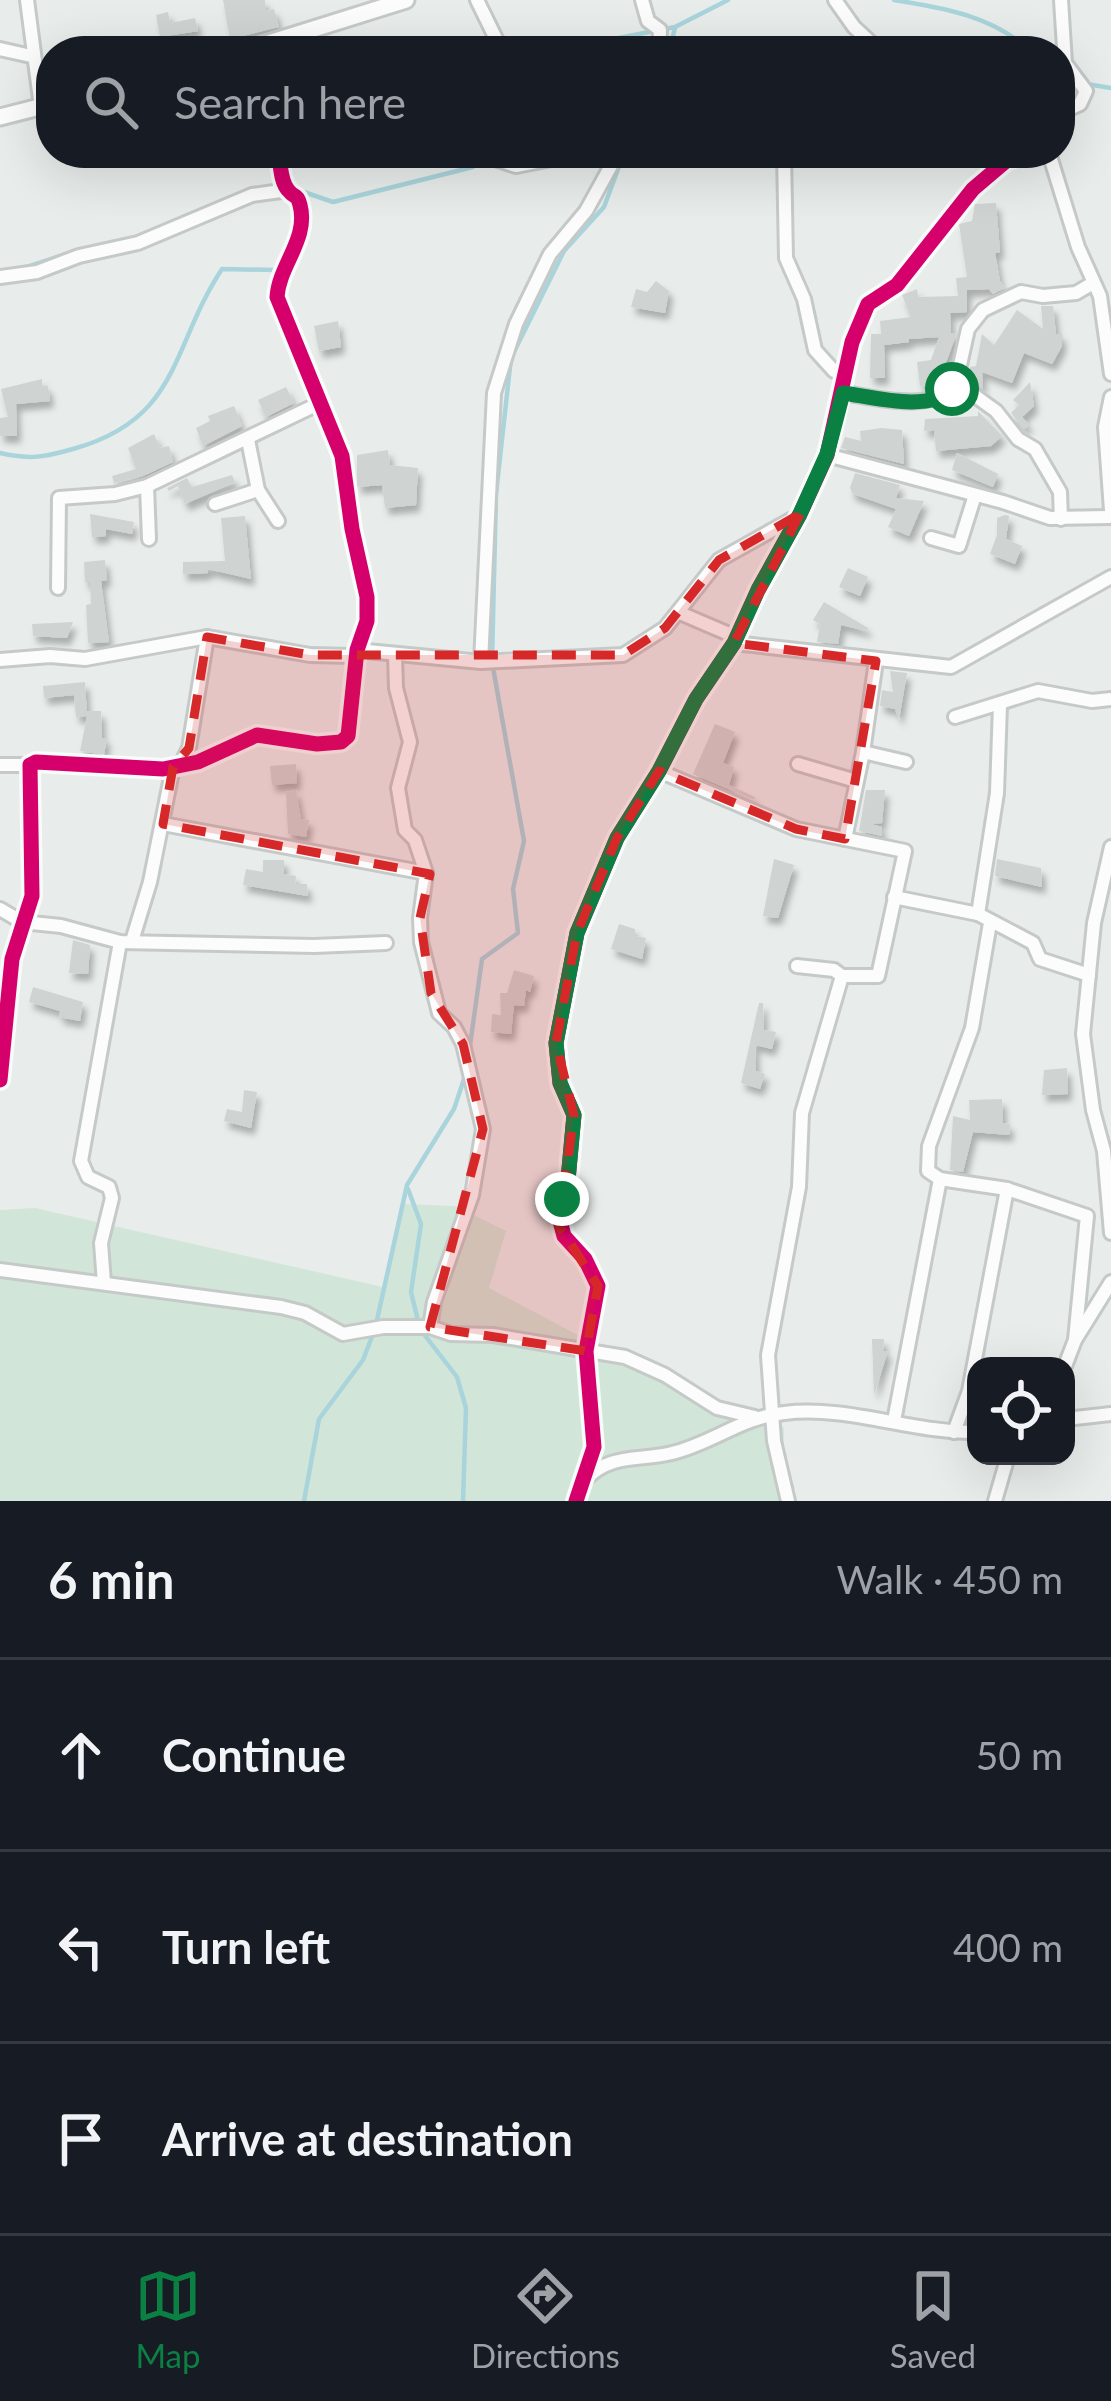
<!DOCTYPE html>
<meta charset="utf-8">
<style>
:root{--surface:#171b24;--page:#242831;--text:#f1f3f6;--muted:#9ea1a6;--line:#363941;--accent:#0b8043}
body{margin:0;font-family:Lato,sans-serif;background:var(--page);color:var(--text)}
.controls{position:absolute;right:36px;bottom:36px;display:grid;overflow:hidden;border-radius:24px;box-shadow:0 12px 48px #0002}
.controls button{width:108px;height:108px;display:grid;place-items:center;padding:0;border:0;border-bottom:3px solid var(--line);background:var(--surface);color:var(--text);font:60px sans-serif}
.stop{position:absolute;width:36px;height:36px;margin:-27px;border:9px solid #0b8043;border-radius:50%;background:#fff}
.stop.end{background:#0b8043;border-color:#fff;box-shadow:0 3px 12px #0008}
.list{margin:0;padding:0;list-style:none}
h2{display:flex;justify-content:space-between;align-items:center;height:156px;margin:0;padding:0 48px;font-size:51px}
h2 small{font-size:39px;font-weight:400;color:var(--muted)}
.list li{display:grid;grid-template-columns:78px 1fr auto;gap:36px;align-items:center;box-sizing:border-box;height:192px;padding:0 48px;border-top:3px solid var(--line)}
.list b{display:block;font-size:45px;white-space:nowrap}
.list em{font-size:39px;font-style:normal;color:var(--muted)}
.icon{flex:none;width:66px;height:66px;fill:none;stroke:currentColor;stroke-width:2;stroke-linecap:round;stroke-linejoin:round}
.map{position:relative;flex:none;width:1111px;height:1501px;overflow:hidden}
.search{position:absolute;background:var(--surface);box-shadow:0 12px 48px #0002;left:36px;right:36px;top:36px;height:132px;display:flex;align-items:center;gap:30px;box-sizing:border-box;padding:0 42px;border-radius:48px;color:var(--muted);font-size:45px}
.sheet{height:732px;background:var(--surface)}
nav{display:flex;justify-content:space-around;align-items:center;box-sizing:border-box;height:168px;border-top:3px solid var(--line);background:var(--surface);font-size:33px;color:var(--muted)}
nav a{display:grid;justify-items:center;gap:6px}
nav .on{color:var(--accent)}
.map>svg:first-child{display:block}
</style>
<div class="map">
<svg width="1111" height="1501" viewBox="0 0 1111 1501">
<defs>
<filter id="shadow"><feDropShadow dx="4" dy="7" stdDeviation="3" flood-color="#0004"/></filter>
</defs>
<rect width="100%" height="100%" fill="#e8edeb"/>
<!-- green -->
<polygon fill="#d1e6d8" points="403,1204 455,1206 506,1231 489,1288 702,1401 784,1427 783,1501 0,1501 0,1210 35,1208 383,1287"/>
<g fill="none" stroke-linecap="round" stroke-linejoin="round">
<!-- stream -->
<g stroke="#a9d4db" stroke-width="4.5">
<path d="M894,0C945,8 992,16 1031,51"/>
<polyline points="533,51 546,51"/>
<polyline points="587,51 598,42 675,27 728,0"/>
<polyline points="669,51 675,28"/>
<polyline points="1060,76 1067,82 1076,83"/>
<polyline points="1087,84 1111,88"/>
<polyline points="297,196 301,191 333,202 473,167 481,153"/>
<polyline points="177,220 205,208"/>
<polyline points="289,249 295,206"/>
<polyline points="24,268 75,251"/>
<path d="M0,453C29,460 45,457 73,449C181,419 170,348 222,269L275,270L282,263"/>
<polyline points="469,1053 482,959 518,933 513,889 524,841 492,662 496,494 511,358 564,251 604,207 624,153"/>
<polyline points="408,1189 421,1224 411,1292 420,1329 457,1377 466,1408 463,1501"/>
<polyline points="304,1501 319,1419 363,1360 375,1329 407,1185 454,1109 465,1076"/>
</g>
</g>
<!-- building -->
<g fill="#cfd4d2" filter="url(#shadow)">
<polygon points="223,0 265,0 266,11 274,9 279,27 230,39"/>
<polygon points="168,12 170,23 195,18 198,31 160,37 156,15"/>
<polygon points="996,203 1000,252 995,253 1000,281 1005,288 993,294 989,289 967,290 967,312 950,313 951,333 956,335 943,371 948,370 946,378 940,383 920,386 917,362 931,360 939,337 909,339 909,342 884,345 885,378 870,378 871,334 881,334 880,321 911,317 902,295 917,289 918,297 958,296 956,278 967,277 959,224 972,221 975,204"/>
<polygon points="656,281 669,291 665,313 631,307 636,289 647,292"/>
<polygon points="1041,306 1053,306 1056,334 1062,334 1062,346 1052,364 1024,353 1012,383 982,372 983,389 968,378 970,367 976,366 982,334 994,345 1017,310 1043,329"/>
<polygon points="338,321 341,347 319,351 314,326"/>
<polygon points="42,379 42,386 48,386 50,401 16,404 17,436 0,436 0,418 8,417 1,389"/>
<polygon points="1030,382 1034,406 1022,417 1029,425 1024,429 1011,413 1019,405 1013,400"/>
<polygon points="286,387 294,403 266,417 258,400"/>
<polygon points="234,406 242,426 203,446 196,428 210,421 208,416"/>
<polygon points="978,411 1002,436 991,446 936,451 934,430 924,431 925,419 978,416"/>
<polygon points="882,428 902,430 904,464 841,448 845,437 861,441 860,431"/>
<polygon points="154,434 160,448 169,446 173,462 143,476 114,483 112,476 136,469 128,448"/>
<polygon points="388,450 390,465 418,468 416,505 385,508 382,485 357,487 357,455"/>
<polygon points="957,453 998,474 993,487 952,470"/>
<polygon points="855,473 900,485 896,498 924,501 909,536 888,527 896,509 853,494 850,488"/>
<polygon points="232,475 235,482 185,504 178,486 169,491 167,488 187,478 192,487"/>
<polygon points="90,514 134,522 132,534 106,529 106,536 92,537"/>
<polygon points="1005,515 1009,516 1006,539 1022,546 1015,564 990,554 997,535 997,518"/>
<polygon points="245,516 251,579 208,569 208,573 183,574 183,562 225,561 221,518"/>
<polygon points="105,560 107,580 101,581 109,642 88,643 86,605 91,604 90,582 85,582 84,562"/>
<polygon points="848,568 868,577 860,596 839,587"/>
<polygon points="824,602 868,628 867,631 841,625 838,644 817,642 820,624 813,620"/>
<polygon points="73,622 67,638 33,636 32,624"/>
<polygon points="890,671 907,673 899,720 895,709 880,706 882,690 893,692"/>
<polygon points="85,682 87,716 87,711 101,711 102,738 107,738 104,755 80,751 87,716 76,717 74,695 44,698 43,686"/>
<polygon points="715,724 735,732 723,763 734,767 729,785 755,797 754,800 693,774"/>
<polygon points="296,764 297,783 272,785 270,766"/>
<polygon points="296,790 301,819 309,820 306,837 288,834 286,792"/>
<polygon points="866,790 885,790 882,823 871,824 882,827 882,836 859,831"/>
<polygon points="774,859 794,865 778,918 763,916"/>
<polygon points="997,859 1041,868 1042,887 995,876"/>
<polygon points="263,860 284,860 284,874 296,876 295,884 307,884 308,896 243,885 246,869 263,872"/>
<polygon points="619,924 635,929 635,936 646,938 642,959 611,949"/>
<polygon points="73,940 90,945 88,974 69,973"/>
<polygon points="514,970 534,976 530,992 526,990 524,1006 514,1005 511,1034 491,1032 492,1014 501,1015 500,993 507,993"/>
<polygon points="33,987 83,1002 80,1021 59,1017 60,1011 29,1002"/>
<polygon points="759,1003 763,1003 764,1030 776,1032 772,1049 755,1045 756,1071 765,1074 760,1089 741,1083"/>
<polygon points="1067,1068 1068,1094 1042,1095 1044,1070"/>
<polygon points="244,1090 257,1092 251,1128 224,1121 227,1109 242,1112"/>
<polygon points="1002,1099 1003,1123 1010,1124 1009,1135 973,1132 963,1172 950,1170 953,1116 970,1120 969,1100"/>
<polygon points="872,1339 884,1339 883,1351 888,1351 874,1395"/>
</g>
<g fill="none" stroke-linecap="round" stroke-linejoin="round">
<defs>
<g id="minor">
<polyline points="27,0 41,107"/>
<polyline points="477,0 502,51"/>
<polyline points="642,0 648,21 660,30 659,51"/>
<polyline points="835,0 854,27 880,51"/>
<polyline points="0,49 31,56"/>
<polyline points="1060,113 1080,104 1086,91 1065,63 1061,0"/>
<polyline points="784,153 786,258 804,299 815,350 834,371 843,372"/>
<polyline points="1049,153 1078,247 1100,296 1111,374"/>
<polyline points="498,160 516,166 582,153"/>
<polyline points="0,277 37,272 79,256 138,243 252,195 288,190"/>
<polyline points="956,383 968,329 983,310 1021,292 1043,296 1076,293 1093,283"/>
<path d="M843,393C877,398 933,414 956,383L960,385L996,411L1018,439L1035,449L1060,492L1061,519"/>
<polyline points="1111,397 1105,427 1111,510"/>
<polyline points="248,440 258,490 278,521"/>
<polyline points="827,455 1003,502 1050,518 1111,517"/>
<polyline points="147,486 149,539"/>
<polyline points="215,504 258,490"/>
<polyline points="931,538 959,546 975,495"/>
<polyline points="58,588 59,498 115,494 147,486 320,403"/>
<polyline points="680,613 736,637"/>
<polyline points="734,643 951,667 1111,577"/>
<polyline points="357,650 481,662 623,655 665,628 719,560 794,518"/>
<polyline points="395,655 396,688 410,742 398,788 405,830 415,840 426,873 420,918 421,942 439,1013 454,1027 463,1044 483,1129 472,1195 434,1302 430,1327"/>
<polyline points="0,660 50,656 85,659 207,637 310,655 352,656 355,661"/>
<polyline points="481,662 494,393 516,324 550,254 586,211 618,153"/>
<polyline points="1000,705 997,793 978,914 1033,943 1040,959 1089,975"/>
<polyline points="955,717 1038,691 1092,701 1111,699"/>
<polyline points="863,752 906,762"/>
<polyline points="181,764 189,748 207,637"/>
<polyline points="798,764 856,781"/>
<polyline points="0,765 30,765"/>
<polyline points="659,771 796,829 905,851 878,976 842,976 802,1113 799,1187 768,1355 774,1441 788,1501"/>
<polyline points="163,824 426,873"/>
<polyline points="845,839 863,752 876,661"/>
<polyline points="1111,847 1094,923 1083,1034 1093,1110 1104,1151 1111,1233"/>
<polyline points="894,897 978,914"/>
<polyline points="0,909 22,922 61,926 120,942 314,946 386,943"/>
<polyline points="990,923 972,1028 929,1146 928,1171 940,1179 1007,1189 1087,1216 1075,1340"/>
<polyline points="132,941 150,882 173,767"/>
<polyline points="797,966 834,970 842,976"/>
<path d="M0,1080L12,959L32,896L30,765L36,762L163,769L198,762L257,735L317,744L341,742L348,736L357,650L367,621V597L352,529L342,456L277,297C279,265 309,239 300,205C297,193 295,199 288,190C280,181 281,164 278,153"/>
<polyline points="0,1270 281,1307 305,1313 343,1334 383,1327 430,1327 451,1334 493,1335 625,1357 665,1375 717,1408 755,1417"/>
<polyline points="104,1283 101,1243 112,1198 109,1187 88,1177 81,1161 120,942"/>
<polyline points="1065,1366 1075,1340 1111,1282"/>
<polyline points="1066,1419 1111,1414"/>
<polyline points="894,1421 940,1179"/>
<polyline points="954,1432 969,1391 1007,1189"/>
<path d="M586,1479C611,1453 640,1461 672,1453C711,1444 742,1417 784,1413C848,1405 912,1433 976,1432"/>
<polyline points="576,1501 594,1447 586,1351 598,1286 585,1259 564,1236 558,1213 568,1180 574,1115 560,1083 556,1043 577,933 617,838 659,771 696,699 734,643 758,590 800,514 827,455 852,342 868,304 897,285 973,189 1006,161 1028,153"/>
<polyline points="995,1501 1008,1456"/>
</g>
<g id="tertiary">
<polyline points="243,51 406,0"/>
<polyline points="0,117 51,104"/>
</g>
</defs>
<!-- minor casing -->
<use href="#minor" stroke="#c5cac8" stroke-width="18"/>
<!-- tertiary casing -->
<use href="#tertiary" stroke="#c5cac8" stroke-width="21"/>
<!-- minor -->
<use href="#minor" stroke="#fcfcfc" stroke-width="12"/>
<!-- tertiary -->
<use href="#tertiary" stroke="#fcfcfc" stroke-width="15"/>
<defs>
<g id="cycleway">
<path d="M0,1080L12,959L32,896L30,765L36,762L163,769L198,762L257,735L317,744L341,742L348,736L357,650L367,621V597L352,529L342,456L277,297C279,265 309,239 300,205C297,193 295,199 288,190C280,181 281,164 278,153"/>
<polyline points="576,1501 594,1447 586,1351 598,1286 585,1259 564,1236 558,1213 568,1180 574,1115 560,1083 556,1043 577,933 617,838 659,771 696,699 734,643 758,590 800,514 827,455 852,342 868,304 897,285 973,189 1006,161 1028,153"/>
</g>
</defs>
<!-- cycleway casing -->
<use href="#cycleway" stroke="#f7fbf9" stroke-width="22"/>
<!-- cycleway -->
<use href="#cycleway" stroke="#d6006c" stroke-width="15"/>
</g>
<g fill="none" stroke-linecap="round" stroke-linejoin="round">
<!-- route -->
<path stroke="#0b8043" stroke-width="15" d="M562,1199L568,1180L574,1115L560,1083L556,1043L577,933L617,838L659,771L696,699L734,643L758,590L800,514L827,454L843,393C873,397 930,413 952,389"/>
</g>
<!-- marked area -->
<path fill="#d62828" fill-opacity="0.2" stroke="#d62828" stroke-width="9" stroke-dasharray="24 15" stroke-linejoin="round" d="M800,514L734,643L876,661L845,839L796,829L659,771L617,838L577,933L556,1043L574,1115L559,1226L598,1286L586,1351L430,1327L483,1129L463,1044L431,993L420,918L430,874L163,824L173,767L189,748L207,637L310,655H623L665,628L719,560Z"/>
</svg>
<div class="controls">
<button><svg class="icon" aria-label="locate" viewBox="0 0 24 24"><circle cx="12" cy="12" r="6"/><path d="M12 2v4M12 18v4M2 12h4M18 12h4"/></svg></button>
</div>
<div class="stop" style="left:952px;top:389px"></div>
<div class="stop end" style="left:562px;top:1199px"></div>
<div class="search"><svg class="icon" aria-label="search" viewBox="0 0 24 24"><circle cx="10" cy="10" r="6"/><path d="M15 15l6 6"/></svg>Search here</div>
</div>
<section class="sheet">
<h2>6 min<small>Walk · 450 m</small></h2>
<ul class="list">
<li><svg class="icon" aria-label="ahead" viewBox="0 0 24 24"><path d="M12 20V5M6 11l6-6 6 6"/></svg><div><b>Continue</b></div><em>50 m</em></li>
<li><svg class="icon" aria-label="left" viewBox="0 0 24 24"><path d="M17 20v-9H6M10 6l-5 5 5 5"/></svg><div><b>Turn left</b></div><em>400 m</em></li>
<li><svg class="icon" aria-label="arrive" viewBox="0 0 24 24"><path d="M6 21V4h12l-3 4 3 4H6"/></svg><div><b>Arrive at destination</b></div></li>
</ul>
</section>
<nav>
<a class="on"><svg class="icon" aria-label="map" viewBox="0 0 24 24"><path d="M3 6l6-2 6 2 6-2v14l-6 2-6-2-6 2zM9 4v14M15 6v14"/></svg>Map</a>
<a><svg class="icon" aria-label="directions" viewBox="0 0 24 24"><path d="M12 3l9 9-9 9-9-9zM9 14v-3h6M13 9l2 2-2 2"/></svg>Directions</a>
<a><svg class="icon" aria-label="saved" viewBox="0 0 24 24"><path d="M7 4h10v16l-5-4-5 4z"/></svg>Saved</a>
</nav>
